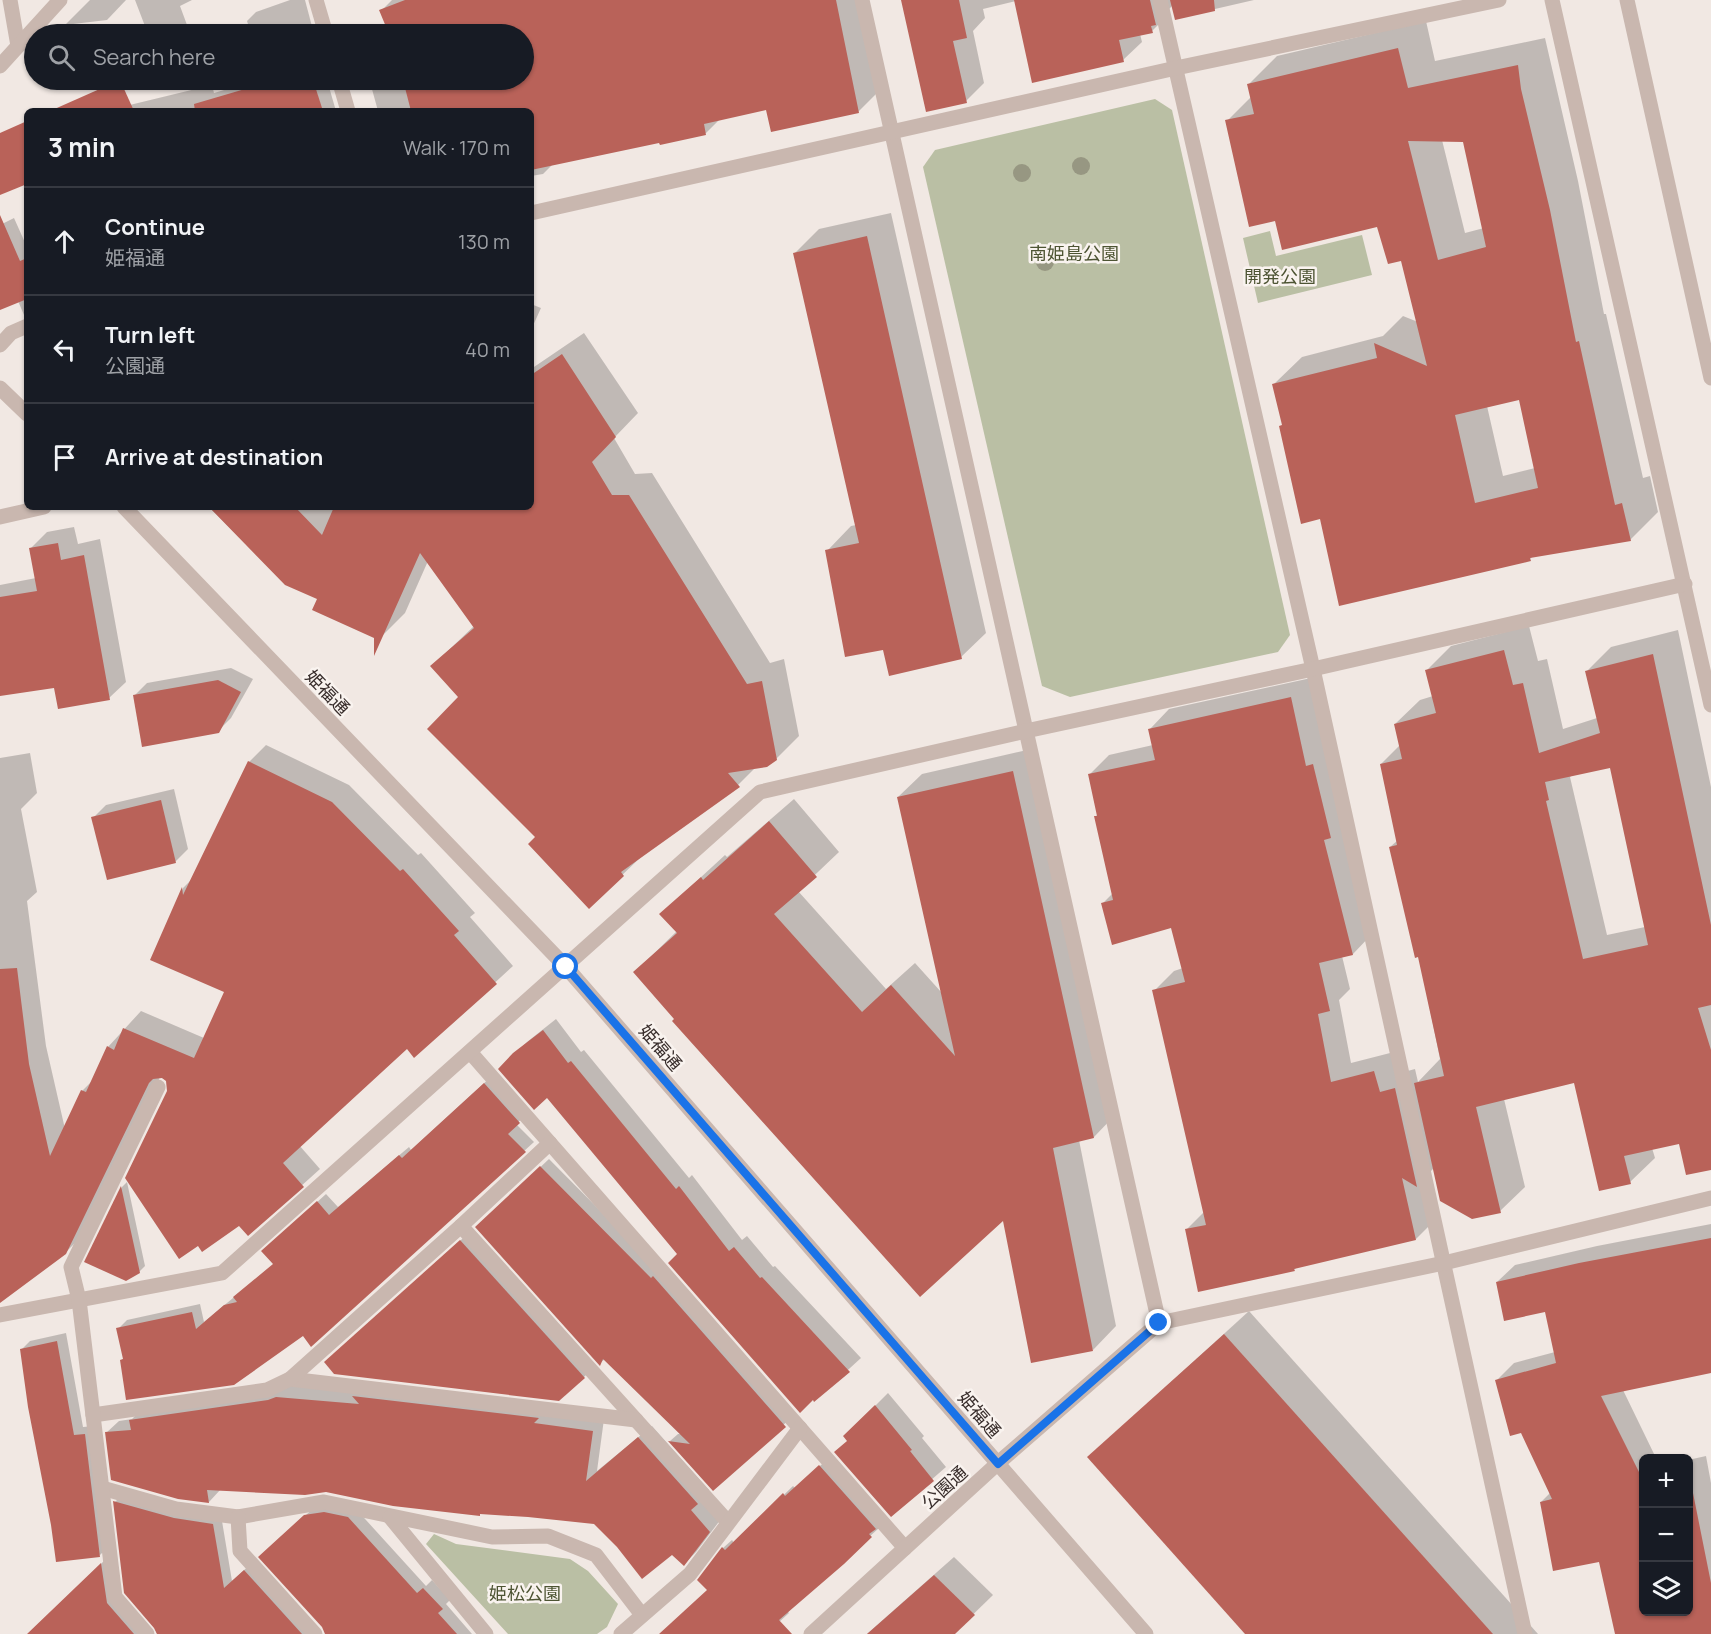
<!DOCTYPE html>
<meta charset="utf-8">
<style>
:root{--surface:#171b24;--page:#242831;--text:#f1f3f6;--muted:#9ea1a6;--line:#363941}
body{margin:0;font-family:Manrope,"Noto Sans JP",sans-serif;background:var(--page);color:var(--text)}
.controls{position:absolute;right:18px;bottom:18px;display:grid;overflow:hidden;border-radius:9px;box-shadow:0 2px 4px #0004}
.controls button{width:54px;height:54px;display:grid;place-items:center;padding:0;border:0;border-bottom:2px solid var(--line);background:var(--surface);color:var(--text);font:30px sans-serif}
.stop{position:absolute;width:18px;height:18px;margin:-14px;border:4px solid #1a73e8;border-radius:50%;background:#fff}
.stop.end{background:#1a73e8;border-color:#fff;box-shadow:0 2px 6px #0008}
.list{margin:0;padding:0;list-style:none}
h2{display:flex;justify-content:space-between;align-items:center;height:78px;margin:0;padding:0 24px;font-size:26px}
h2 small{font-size:20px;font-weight:400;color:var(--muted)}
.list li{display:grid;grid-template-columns:39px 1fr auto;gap:18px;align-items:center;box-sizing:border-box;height:108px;padding:0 24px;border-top:2px solid var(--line)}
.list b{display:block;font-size:22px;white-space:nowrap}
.list p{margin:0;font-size:20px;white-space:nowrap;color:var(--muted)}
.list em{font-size:20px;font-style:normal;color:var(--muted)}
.icon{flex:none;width:33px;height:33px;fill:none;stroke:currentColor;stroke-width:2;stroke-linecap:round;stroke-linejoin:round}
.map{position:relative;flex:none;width:1711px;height:1634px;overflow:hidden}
.search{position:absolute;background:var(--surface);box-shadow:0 2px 4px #0004;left:24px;top:24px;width:510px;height:66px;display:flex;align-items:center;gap:15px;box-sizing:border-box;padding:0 21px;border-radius:33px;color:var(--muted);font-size:22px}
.panel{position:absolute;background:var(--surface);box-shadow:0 2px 4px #0004;left:24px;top:108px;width:510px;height:402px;border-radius:9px}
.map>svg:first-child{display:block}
</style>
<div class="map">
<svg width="1711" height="1634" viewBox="0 0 1711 1634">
<rect width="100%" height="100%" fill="#f1e8e3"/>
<!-- green -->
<g fill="#babfa4">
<polygon points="1155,99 1172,110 1290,635 1278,652 1070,697 1042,686 923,167 935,150"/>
<polygon points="1270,231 1276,256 1362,235 1372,275 1258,303 1243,238"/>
<polygon points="434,1534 456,1544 570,1559 588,1571 618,1604 607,1627 597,1634 508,1634 426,1544"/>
</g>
<!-- shadow -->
<g fill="#0003" fill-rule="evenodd">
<polygon points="90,0 126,0 107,20 65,25"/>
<polygon points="135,0 192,0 180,6 190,33 188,34 148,34"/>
<polygon points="290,0 305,0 314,34 251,34 247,21 256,12"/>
<polygon points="392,0 858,0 877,93 858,112 767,108 721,118 706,133 660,141 553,164 543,174 531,176 531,111 378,111 370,82 373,80 524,80 524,34 391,34 381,11"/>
<polygon points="903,0 1254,0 1176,18 1172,6 1169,9 1170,13 1152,31 1140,34 1142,42 1123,60 1016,1 983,9 985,18 973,31 984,83 966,101"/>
<path d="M1426,21L1435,61L1545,38L1578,181L1604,314H1606L1643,478L1650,476L1658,512L1630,540L1533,556L1530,559L1321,518L1274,384L1302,357L1383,336L1403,316L1418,322L1402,259L1378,225L1276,219L1227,121L1252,96L1249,84L1277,56ZM1442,140H1464L1484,228L1465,233ZM1520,399L1535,468L1503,476L1487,406Z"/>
<polygon points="258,80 327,80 336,111 105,111 212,85 214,93"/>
<polygon points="891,213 986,633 961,657 827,551 851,526 856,525 795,253 819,229"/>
<polygon points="14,218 27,247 27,315 24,315 18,301 0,308 0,225"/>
<polygon points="531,304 541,308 531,330"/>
<polygon points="584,333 638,413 614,438 635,474 652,473 770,663 784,659 799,736 776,759 755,768 733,790 644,854 589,907 537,837 460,697 432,666 474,626 428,561 405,613 382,636 319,598 286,584 209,507 531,507 531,369"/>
<polygon points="74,527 78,544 100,539 126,682 109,698 55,686 0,695 0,585 36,578 31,548 47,532"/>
<path d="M1529,626L1538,661L1547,659L1563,729L1597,718L1586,672L1611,647L1678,630L1711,787V1169L1680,1142L1652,1148L1655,1158L1630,1182L1575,1081L1504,1099L1525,1187L1500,1211L1434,1168L1426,1176L1436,1219L1416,1239L1297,1267L1294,1270L1186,1230L1205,1211L1154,991L1174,971L1183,968L1172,927L1102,904L1113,893L1095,817L1098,814L1089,775L1109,755L1153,745L1150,729L1169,709L1311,678L1372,934L1353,954L1342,956L1350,989L1339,1000L1351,1063L1394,1052L1400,1073L1415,1069L1418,1082L1440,1059L1419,955L1390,847L1398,840L1381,764L1400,745L1395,724L1420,700L1433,696L1426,671L1451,646ZM1611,766L1645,927L1607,935L1570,777L1573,774Z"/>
<polygon points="231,668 253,679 231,718 218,731 135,695 147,683"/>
<polygon points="266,745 349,785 418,855 421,853 475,913 470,917 513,966 415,1056 407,1047 299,1145 320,1169 248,1234 239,1224 168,1092 168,1081 160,1077 83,1235 65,1253 0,1286 0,758 30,753 37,793 21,809 37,892 27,901 46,1046 65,1129 82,1091 93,1080 108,1047 141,1011 204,1038 226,991 152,959 183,888 194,877 249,762"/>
<polygon points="1036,748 1117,1113 1094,1137 1079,1140 1116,1326 1093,1350 1004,1218 676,1019 635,972 677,931 661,914 725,855 727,857 794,799 839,852 798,891 886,989 915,963 942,993 898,797 922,774"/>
<polygon points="174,789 188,849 175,862 93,818 106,805"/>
<polygon points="556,1019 581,1052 584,1050 689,1178 692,1175 742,1240 747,1236 773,1267 775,1266 861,1358 815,1400 679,1254 548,1096 500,1069 527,1042"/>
<polygon points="493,1075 527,1114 516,1124 534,1142 312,1345 303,1334 122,1360 124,1358 118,1329 127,1320 200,1304 204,1322 274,1264 272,1243 326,1194 338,1207 409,1147 411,1150"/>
<polygon points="549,1159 660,1271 792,1417 713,1489 670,1441 678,1434 682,1434 605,1359 600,1363 485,1219"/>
<polygon points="127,1182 145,1266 139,1272 86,1261 122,1187"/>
<polygon points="1711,1224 1711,1371 1623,1390 1656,1458 1644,1458 1644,1612 1688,1612 1688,1460 1706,1456 1711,1483 1711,1634 1617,1634 1601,1560 1541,1502 1550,1493 1497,1380 1514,1363 1555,1352 1546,1310 1497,1282 1515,1265 1597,1246"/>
<polygon points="471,1231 594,1367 584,1377 336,1352"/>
<polygon points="1249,1311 1538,1634 1247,1634 1089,1457"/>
<polygon points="66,1333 83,1427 94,1426 108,1547 100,1555 53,1525 21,1350 30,1341"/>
<polygon points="290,1385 604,1419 597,1471 652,1426 709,1490 703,1497 721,1519 696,1552 684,1564 672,1553 618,1546 595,1522 326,1491 221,1489 209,1502 106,1433 119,1421 132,1419 143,1408"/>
<polygon points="888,1393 924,1436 922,1438 946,1467 891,1515 845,1436"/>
<polygon points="829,1458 879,1528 787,1611 789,1613 766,1634 661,1634 709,1590 699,1580 723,1548 732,1540 734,1543 793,1486 795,1488"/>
<polygon points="123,1494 221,1515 232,1581 253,1562 322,1634 157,1634 115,1502"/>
<polygon points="315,1507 356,1509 426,1586 432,1580 450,1600 446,1604 472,1634 325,1634 324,1627 269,1548"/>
<polygon points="109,1556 116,1595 153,1634 38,1634 38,1626"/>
<polygon points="954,1557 993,1595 953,1634 867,1634"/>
</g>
<!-- building -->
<g fill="#b96259" fill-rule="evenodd">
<polygon points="405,0 836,0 859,113 771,132 766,110 704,124 706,135 660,145 659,143 531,170 531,111 411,111 403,80 524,80 524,34 389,34 379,10"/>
<polygon points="901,0 959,0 967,38 953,41 967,103 926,112"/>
<polygon points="1014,0 1150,0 1156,25 1151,26 1153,33 1119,40 1124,62 1032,83"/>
<polygon points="1170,0 1214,0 1215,11 1175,20"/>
<path d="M1398,48L1408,88L1518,65L1521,89L1550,210L1576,342L1579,341L1615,505L1622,503L1631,541L1530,558L1531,561L1339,606L1320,519L1301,524L1279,426L1282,425L1272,384L1377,358L1374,343L1427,366L1401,261L1388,264L1377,227L1282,250L1275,221L1249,227L1225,120L1254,114L1247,84ZM1408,141L1463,142L1486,247L1438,260ZM1519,400L1538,488L1475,503L1455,415Z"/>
<polygon points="120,80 134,111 50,111"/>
<polygon points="276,80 313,80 323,111 195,111 194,104"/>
<polygon points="27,121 27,184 0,195 0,133"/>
<polygon points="0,215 20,261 27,258 27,299 0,310"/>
<polygon points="867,236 962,659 889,676 883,650 845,657 825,550 859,543 793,253"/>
<polygon points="562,354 616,437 592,462 612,495 629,495 747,684 762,681 777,760 767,767 728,773 740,787 621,872 624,876 589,909 528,844 535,837 427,729 458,697 430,666 474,628 420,553 374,656 374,638 312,610 317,599 285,585 209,507 295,507 322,535 334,507 531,507 531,375"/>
<polygon points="58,543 61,560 84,555 110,700 58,709 54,688 0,696 0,597 37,591 29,548"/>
<path d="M1504,650L1513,685L1523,683L1539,753L1600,733L1585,671L1653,654L1711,925V1005L1698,1008L1711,1050V1170L1686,1175L1679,1144L1624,1156L1631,1184L1599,1191L1574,1083L1476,1107L1501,1213L1472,1219L1440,1201L1414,1083L1444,1076L1418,957L1415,958L1389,847L1397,845L1380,764L1402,759L1394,724L1436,713L1425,670ZM1610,768L1648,945L1583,959L1546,801L1549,800L1545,782Z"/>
<polygon points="218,680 241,692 219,733 142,747 133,695"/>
<polygon points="1291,697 1306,766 1313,764 1331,838 1324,840 1353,955 1319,963 1330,1011 1318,1014 1331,1082 1374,1071 1380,1092 1395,1088 1417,1187 1402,1178 1416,1240 1294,1269 1295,1271 1198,1292 1185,1229 1206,1225 1152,990 1185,982 1171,928 1112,945 1101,903 1113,900 1094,816 1097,816 1088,774 1155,760 1148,729"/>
<polygon points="248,761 332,802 400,871 403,869 459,931 454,935 497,984 414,1058 407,1049 283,1163 304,1187 248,1236 239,1226 202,1252 198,1246 179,1259 125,1178 167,1091 166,1081 162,1078 153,1079 149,1083 66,1254 0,1303 0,969 17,968 29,1064 50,1156 81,1090 86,1092 107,1046 114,1050 123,1028 194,1058 224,992 150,960 182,887 183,895"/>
<polygon points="1013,771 1094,1138 1053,1148 1093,1351 1031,1363 1003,1221 920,1297 672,1021 674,1019 633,972 677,933 659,914 701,877 703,880 769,821 817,877 774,914 862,1012 891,985 955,1056 897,797"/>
<polygon points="161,800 176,863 107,880 91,817"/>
<polygon points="543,1030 568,1063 571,1061 676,1189 679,1186 729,1251 734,1247 760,1278 762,1277 850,1372 814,1402 813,1400 800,1413 668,1263 677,1254 547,1098 534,1110 498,1069 513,1053"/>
<polygon points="484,1083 520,1123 508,1134 526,1152 311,1347 303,1336 234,1385 126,1400 120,1360 123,1359 116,1328 192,1312 196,1329 224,1305 237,1302 233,1297 273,1264 261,1251 317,1201 329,1215 399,1155 402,1158"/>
<polygon points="540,1166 651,1278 653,1276 786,1427 713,1491 668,1441 690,1444 603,1359 600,1366 475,1227"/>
<polygon points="121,1186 140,1273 126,1281 84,1262"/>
<polygon points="1711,1238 1711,1373 1601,1396 1644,1482 1644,1611 1689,1611 1689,1473 1711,1583 1711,1634 1615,1634 1599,1562 1553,1571 1540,1502 1552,1499 1521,1433 1510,1436 1495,1380 1556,1363 1545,1312 1504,1321 1496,1282 1579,1263"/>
<polygon points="460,1240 585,1378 559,1401 334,1374 324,1362"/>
<polygon points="1224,1334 1493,1634 1245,1634 1087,1457"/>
<polygon points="57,1341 74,1435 85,1434 100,1557 56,1562 51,1525 28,1407 20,1349"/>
<polygon points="352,1396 539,1418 534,1423 593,1431 586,1481 638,1437 698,1504 691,1510 710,1532 684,1566 672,1555 642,1579 617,1547 594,1524 528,1517 480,1514 480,1516 393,1506 326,1492 305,1495 207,1490 209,1503 178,1499 111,1480 105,1432 131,1430 129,1420 268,1400 276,1397 359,1404"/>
<polygon points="875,1405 912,1450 910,1451 934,1481 891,1517 834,1452 847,1441 843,1436"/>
<polygon points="819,1465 876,1529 869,1534 872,1537 844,1564 779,1620 792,1634 659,1634 707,1590 697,1580 722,1547 725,1550 783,1493 785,1496"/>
<polygon points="113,1501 174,1518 213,1524 224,1588 244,1570 302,1634 157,1634 154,1628 124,1593"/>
<polygon points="324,1512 348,1517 417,1593 423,1588 443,1609 438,1613 457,1634 325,1634 322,1627 258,1557 304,1515"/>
<polygon points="101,1563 107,1603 134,1634 27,1634"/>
<polygon points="934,1575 975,1615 955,1634 867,1634"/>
</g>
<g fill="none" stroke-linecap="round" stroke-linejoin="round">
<!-- minor -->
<g stroke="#c9b7af" stroke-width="15">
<polyline points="10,0 18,46"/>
<polyline points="316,0 326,34"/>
<polyline points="862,0 1159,1323"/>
<polyline points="1160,0 1313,669 1525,1634"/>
<polyline points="1552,0 1711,705"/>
<polyline points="1627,0 1711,378"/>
<polyline points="0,66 60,0"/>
<polyline points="339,80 348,111"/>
<polyline points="531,213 1176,68 1499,0"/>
<polyline points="0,345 11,333 27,326"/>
<polyline points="0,388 27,414"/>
<polyline points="124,507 566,967 1146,1634"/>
<polyline points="0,517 44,507"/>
<polyline points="470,1052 905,1548"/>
<polyline points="461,1226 728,1522"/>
<polyline points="0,1315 222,1273 760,792 1026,731 1313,669 1685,584"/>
<polyline points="290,1379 636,1420"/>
<polyline points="93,1415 267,1390 290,1379 461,1226 550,1143"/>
<polyline points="102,1488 176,1509 238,1517 324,1502 492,1537 548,1536 596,1555 642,1615"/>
<polyline points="238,1517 240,1551 315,1634"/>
<polyline points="390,1517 486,1634"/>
<polyline points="147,1634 115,1597 79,1300 71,1267 158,1087"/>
<polyline points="621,1634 690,1574 800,1428"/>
<polyline points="811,1634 997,1464 1159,1323 1444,1263 1711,1198"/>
</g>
</g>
<!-- trees -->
<g fill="#979782">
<circle cx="1081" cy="166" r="9"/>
<circle cx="1022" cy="173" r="9"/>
<circle cx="1045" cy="262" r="9"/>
</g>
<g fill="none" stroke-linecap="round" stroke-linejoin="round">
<!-- route -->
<polyline stroke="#1a73e8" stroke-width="8" points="566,967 998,1464 1159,1323"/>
</g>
<g text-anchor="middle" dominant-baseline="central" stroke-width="5" stroke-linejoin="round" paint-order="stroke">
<!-- park labels -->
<g font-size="18" fill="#4d5433" stroke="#f9f3ef">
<text x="1074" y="253">南姫島公園</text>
<text x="1280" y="276">開発公園</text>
<text x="525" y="1593">姫松公園</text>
</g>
<!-- street labels -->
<g font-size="18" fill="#392e2c" stroke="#f9f3ef">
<text transform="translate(328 692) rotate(46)">姫福通</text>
<text transform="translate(661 1047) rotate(49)">姫福通</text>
<text transform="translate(980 1414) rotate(49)">姫福通</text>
<text transform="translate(944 1487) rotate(-42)">公園通</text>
</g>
</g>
</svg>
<div class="controls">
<button>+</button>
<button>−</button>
<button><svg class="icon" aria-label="layers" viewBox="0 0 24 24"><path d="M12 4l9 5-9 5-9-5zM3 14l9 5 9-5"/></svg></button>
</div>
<div class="stop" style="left:566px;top:967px"></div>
<div class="stop end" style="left:1159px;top:1323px"></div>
<div class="search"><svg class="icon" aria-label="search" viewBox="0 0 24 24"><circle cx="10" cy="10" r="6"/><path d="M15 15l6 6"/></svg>Search here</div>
<section class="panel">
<h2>3 min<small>Walk · 170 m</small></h2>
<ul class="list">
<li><svg class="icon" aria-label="ahead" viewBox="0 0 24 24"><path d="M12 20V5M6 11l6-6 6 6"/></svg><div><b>Continue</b><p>姫福通</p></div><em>130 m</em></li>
<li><svg class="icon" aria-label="left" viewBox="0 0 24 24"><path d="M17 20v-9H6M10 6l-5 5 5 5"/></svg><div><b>Turn left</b><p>公園通</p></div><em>40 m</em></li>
<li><svg class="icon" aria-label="arrive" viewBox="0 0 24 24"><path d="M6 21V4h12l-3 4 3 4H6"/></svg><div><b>Arrive at destination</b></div></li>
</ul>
</section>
</div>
